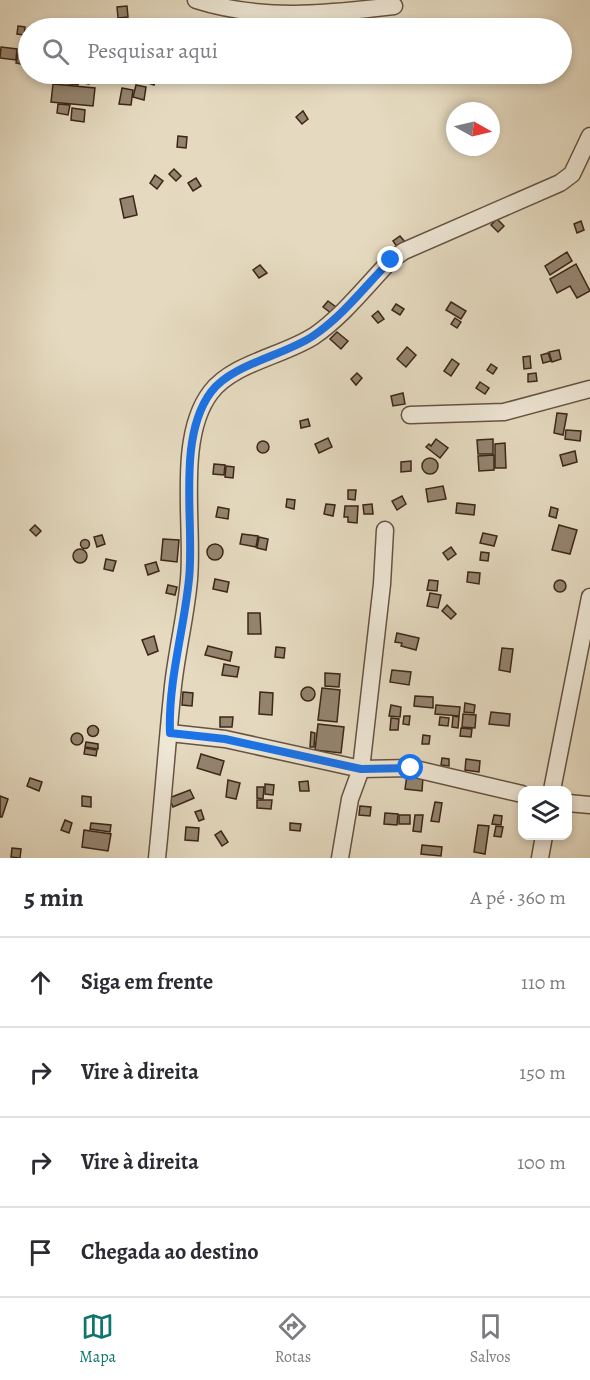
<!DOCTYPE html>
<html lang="pt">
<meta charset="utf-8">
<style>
:root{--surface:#fff;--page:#f2f2f3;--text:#2b2b33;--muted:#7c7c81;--line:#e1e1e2;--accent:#0f766e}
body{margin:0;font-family:Alegreya,serif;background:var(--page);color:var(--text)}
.controls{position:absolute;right:18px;bottom:18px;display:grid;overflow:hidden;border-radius:12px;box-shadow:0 3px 9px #0003}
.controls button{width:54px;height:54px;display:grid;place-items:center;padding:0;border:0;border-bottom:2px solid var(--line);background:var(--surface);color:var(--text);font:30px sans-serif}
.compass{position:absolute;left:446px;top:102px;width:54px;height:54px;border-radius:50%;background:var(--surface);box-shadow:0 3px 9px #0003;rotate:98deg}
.stop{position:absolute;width:18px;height:18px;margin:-14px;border:4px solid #1a73e8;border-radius:50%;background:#fff}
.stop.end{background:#1a73e8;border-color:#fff;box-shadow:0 2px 6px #0008}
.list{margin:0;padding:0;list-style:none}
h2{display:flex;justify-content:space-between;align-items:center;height:78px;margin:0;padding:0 24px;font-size:26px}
h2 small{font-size:20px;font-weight:400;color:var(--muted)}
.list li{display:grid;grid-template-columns:39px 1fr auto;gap:18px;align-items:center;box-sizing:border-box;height:90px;padding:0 24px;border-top:2px solid var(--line)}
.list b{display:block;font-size:22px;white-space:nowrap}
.list em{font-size:20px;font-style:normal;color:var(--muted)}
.icon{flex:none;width:33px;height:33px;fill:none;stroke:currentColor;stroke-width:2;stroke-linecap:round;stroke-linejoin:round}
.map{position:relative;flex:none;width:590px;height:858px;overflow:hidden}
.search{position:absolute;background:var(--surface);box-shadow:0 3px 9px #0003;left:18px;right:18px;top:18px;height:66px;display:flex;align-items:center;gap:15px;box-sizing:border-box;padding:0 21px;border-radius:33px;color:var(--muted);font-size:22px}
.sheet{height:438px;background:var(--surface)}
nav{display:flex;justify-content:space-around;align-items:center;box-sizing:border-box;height:84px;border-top:2px solid var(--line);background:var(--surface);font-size:16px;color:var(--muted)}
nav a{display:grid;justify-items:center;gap:3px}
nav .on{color:var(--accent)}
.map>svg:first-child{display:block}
</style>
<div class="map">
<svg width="590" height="858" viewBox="0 0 590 858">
<rect width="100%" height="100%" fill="#e5dac0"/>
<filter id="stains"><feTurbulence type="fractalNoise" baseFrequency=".00333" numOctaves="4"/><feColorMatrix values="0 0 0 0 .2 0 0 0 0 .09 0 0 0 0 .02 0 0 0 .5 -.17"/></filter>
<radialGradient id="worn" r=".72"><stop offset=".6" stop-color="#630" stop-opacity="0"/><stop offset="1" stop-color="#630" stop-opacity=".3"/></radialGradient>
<!-- building -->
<g fill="#94846f" stroke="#3c2618" stroke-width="1.5">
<polygon points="127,6 128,17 118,18 117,7"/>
<polygon points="18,26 25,27 24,35 17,34"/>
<polygon points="1,47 17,49 16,60 0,58"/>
<polygon points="19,50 28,52 26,65 16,63"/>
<polygon points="54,74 79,74 78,85 53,82"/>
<polygon points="80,74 90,74 89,84 79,82"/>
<polygon points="139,74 158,74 154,85 137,79"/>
<polygon points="53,84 95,88 93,106 51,102"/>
<polygon points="136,85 146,87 144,100 133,97"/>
<polygon points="122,88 133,90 131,105 119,104"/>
<polygon points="58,104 70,105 68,115 57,113"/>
<polygon points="72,108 85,110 84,122 71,120"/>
<polygon points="303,111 308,119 302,124 296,117"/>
<polygon points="178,136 187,137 186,148 177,147"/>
<polygon points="174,169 181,176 176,181 169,174"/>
<polygon points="155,175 163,181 157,189 150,183"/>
<polygon points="196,178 201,186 193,191 188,183"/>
<polygon points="133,196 137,215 124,218 120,199"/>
<polygon points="497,219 504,226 498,232 491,225"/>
<polygon points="581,221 584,230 577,233 574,224"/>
<polygon points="400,236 406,243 398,248 393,241"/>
<polygon points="567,252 572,261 550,275 545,266"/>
<polygon points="576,264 590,291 577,298 570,286 557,293 550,279"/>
<polygon points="260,265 267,273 259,278 253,270"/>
<polygon points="328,301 336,307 332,314 323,307"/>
<polygon points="451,302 466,311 461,319 446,310"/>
<polygon points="396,304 404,309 400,315 392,310"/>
<polygon points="378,311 384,319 378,323 372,316"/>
<polygon points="455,318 461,322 457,328 451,324"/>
<polygon points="337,332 348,341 341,349 330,339"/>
<polygon points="407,347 416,355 406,367 397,359"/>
<polygon points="559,350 561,359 552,362 549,352"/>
<polygon points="548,353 551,361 543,363 541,355"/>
<polygon points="530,356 531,368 524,369 523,357"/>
<polygon points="452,359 459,364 451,376 444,371"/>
<polygon points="491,364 497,368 493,374 487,370"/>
<polygon points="357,373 362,378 356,385 351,379"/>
<polygon points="536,373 537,381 528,382 528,374"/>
<polygon points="480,382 489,388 485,394 476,388"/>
<polygon points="403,393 405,404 393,406 391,396"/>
<polygon points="557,413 567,414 563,435 554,433"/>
<polygon points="308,419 310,426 301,428 300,421"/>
<polygon points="566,430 581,431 580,441 565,439"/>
<polygon points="328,438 332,447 319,453 315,444"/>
<polygon points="436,439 448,448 440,458 426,447 429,444 431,446"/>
<polygon points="493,439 493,454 478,454 477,440"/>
<circle cx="263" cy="447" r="6"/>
<polygon points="505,443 506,468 495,468 495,444"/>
<polygon points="575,451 577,462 563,466 560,455"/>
<polygon points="494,455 494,470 479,471 478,456"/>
<circle cx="430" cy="466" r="8"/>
<polygon points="411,461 411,471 401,472 401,462"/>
<polygon points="214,464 225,465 224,475 213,474"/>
<polygon points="226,466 234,467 233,478 225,477"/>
<polygon points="443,486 446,499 428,502 426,489"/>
<polygon points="348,490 356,490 355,500 348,499"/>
<polygon points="402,496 406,504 397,510 392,501"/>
<polygon points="287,499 295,500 294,509 286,507"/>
<polygon points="457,503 475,505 474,515 456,513"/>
<polygon points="326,504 335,505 333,516 324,514"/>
<polygon points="372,504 373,514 364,514 363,505"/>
<polygon points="345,506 358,506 357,523 348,522 348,517 344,517"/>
<polygon points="218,507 229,509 228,519 216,517"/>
<polygon points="551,507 558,509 556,518 549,516"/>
<polygon points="35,525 41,531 36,536 30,530"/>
<polygon points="559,525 577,530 570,554 552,550"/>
<polygon points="483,533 497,536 494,546 480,543"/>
<polygon points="242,534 258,536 256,547 240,544"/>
<polygon points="102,535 105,544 97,547 94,537"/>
<polygon points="259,537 268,539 266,550 257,548"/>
<polygon points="163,539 179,540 177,562 161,560"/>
<circle cx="85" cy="544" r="4.5"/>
<circle cx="215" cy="552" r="8"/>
<polygon points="451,547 456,554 448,560 443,553"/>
<circle cx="80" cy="556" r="7"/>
<polygon points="481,552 489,553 488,561 480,560"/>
<polygon points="106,559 116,561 113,571 104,569"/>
<polygon points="156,562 159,571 148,575 145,565"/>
<polygon points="468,572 480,573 479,584 467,582"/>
<polygon points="215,579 229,582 227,592 213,589"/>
<polygon points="429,580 438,581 437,591 427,590"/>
<circle cx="560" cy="586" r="6"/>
<polygon points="168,585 177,587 175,595 166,593"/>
<polygon points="430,593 441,595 438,608 427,606"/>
<polygon points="447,605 456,614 451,619 442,611"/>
<polygon points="248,613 260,613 261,634 248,634"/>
<polygon points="397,633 419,638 416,650 401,646 402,643 395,642"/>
<polygon points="154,636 158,651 148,655 142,640"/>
<polygon points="208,646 232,652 230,661 205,655"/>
<polygon points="276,647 285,648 284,658 275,657"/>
<polygon points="502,648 513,649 510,672 499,670"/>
<polygon points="224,664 239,667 237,677 222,675"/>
<polygon points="392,670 411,672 409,685 390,682"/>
<polygon points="325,673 340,674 339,687 325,686"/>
<circle cx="308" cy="694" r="7"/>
<polygon points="322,688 340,690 337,722 318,720"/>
<polygon points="183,692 193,693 192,706 182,705"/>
<polygon points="260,692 273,693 272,715 259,714"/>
<polygon points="415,696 433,697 433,708 414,706"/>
<polygon points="465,703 475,705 474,713 464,712"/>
<polygon points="391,705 401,707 400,717 389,716"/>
<polygon points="436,705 460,707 459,716 435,714"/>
<polygon points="491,712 510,714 509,726 489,724"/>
<polygon points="463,714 476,715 475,728 462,727"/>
<polygon points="404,716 410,716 409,725 403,724"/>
<polygon points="453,716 459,717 458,728 452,727"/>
<polygon points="220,717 233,717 232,727 220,727"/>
<polygon points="440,717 449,718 448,726 439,725"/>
<polygon points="391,718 399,719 398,730 390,730"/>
<polygon points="318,724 344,727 341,753 315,750"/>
<circle cx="93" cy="731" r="5.5"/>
<polygon points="461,728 472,729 471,737 460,736"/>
<polygon points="311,732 315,733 314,747 310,747"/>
<circle cx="77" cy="739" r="6"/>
<polygon points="423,735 430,736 429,744 422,744"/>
<polygon points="86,742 98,744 98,749 85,747"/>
<polygon points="85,748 97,750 96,756 84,754"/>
<polygon points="201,754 224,761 220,775 197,768"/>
<polygon points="442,758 449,759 449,766 441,765"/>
<polygon points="466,759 480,761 479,772 465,770"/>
<polygon points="407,775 423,777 422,791 405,789"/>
<polygon points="30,778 42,782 39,791 27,786"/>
<polygon points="228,780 240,783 236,799 226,797"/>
<polygon points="308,781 309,791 300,791 299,782"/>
<polygon points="265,784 274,785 273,795 265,794"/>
<polygon points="257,787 264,787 263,799 257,798"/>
<polygon points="190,790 194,798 173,807 169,798"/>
<polygon points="0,796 8,799 2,817 0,817"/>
<polygon points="82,796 91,797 91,807 82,806"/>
<polygon points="257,800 272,800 271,809 257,808"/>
<polygon points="435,802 442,803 439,822 431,821"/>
<polygon points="360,806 371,807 370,816 359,815"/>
<polygon points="201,810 204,819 199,821 195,812"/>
<polygon points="385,813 398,814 397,825 384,824"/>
<rect x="399" y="815" width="11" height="9"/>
<polygon points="415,815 423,815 421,832 413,831"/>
<polygon points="494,815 502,816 501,825 492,824"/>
<polygon points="65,820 72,823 69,833 61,830"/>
<polygon points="91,823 111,825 110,832 90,829"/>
<polygon points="290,823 301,824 300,831 290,830"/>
<polygon points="478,825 489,826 485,854 474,852"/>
<polygon points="496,826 503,827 501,837 494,836"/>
<polygon points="186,827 199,828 198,841 185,840"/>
<polygon points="84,830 111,834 108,851 82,847"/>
<polygon points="221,831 228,842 222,846 215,835"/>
<polygon points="422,845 442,847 441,856 421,854"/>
<polygon points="12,848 21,849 20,858 11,857"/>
</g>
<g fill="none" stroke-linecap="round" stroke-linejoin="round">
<defs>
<g id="minor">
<path d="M196,0C261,21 327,14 394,6"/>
<polyline points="410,415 504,412 590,389"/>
<polyline points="385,530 382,584 361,769 411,768 522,794"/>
<polyline points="170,733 225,739 361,769 350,799 340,858"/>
<polyline points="552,790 590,597"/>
<polyline points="568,803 590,805"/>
<path d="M157,858C163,801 167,743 173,686C177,650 186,615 189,579C194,524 176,437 211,392C233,363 283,356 314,336C343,316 367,285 391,260L404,251L560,183L572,174L590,136"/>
<polyline points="540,858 544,836"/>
</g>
</defs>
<!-- minor casing -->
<use href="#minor" stroke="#665342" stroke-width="19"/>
<!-- minor -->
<use href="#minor" stroke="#eee7d6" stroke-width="16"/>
</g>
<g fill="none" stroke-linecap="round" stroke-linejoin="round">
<!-- route -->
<path stroke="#1a73e8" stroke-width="8" d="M391,260C366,285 343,316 313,336C283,356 232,364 211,392C176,439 195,524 189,579C184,630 168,681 170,733L225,739L361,769L411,768"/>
</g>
<rect width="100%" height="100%" filter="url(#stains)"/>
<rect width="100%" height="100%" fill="url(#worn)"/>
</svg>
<div class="controls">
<button><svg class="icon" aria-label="layers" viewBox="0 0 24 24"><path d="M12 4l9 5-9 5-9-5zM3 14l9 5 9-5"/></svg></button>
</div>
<svg class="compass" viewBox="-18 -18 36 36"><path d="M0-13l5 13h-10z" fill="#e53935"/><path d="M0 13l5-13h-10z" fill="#7c7c81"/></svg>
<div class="stop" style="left:411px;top:768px"></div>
<div class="stop end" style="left:391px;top:260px"></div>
<div class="search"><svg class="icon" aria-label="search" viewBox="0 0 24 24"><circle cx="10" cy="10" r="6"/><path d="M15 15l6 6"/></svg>Pesquisar aqui</div>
</div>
<section class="sheet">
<h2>5 min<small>A pé · 360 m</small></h2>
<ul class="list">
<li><svg class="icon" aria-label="ahead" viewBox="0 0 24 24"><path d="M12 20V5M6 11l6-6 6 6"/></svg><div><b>Siga em frente</b></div><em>110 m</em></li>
<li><svg class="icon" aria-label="right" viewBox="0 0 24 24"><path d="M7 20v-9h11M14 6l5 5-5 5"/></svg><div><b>Vire à direita</b></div><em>150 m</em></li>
<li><svg class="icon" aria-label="right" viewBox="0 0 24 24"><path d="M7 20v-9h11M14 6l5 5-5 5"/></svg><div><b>Vire à direita</b></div><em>100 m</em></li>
<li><svg class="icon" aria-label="arrive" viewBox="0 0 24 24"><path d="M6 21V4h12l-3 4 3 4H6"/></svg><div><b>Chegada ao destino</b></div></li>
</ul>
</section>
<nav>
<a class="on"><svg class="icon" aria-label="map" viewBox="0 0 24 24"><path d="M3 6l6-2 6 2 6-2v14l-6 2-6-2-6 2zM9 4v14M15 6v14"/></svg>Mapa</a>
<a><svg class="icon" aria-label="directions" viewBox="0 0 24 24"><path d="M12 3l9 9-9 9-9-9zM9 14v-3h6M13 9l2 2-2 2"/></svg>Rotas</a>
<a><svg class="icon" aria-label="saved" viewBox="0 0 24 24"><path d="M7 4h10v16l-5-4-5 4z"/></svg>Salvos</a>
</nav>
